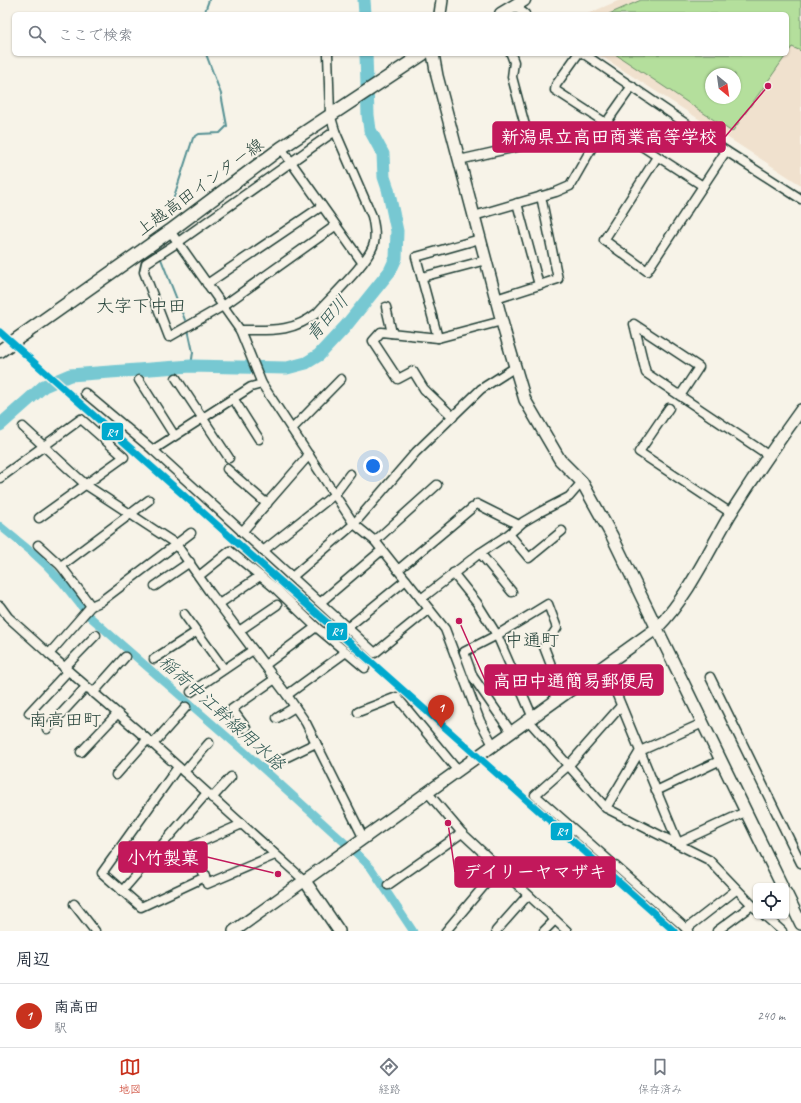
<!DOCTYPE html>
<html lang="ja">
<meta charset="utf-8">
<style>
:root{--surface:#fff;--page:#f2f2f3;--text:#1f2937;--muted:#747a83;--line:#e0e1e3;--accent:#c8321e}
body{margin:0;font-family:Caveat,"Klee One",sans-serif;background:var(--page);color:var(--text)}
.controls{position:absolute;right:12px;bottom:12px;display:grid;overflow:hidden;border-radius:6px;box-shadow:0 1px 3px #0004}
.controls button{width:36px;height:36px;display:grid;place-items:center;padding:0;border:0;border-bottom:1px solid var(--line);background:var(--surface);color:var(--text);font:20px sans-serif}
.compass{position:absolute;left:705px;top:68px;width:36px;height:36px;border-radius:50%;background:var(--surface);box-shadow:0 1px 3px #0004;rotate:151deg}
.you{position:absolute;left:373px;top:466px;width:14px;height:14px;margin:-10px;border:3px solid #fff;border-radius:50%;background:#1a73e8;box-shadow:0 0 0 6px #1a73e833}
.badge{display:grid;place-items:center;width:26px;height:26px;border-radius:50%;background:var(--accent);color:#fff;font-size:13px;font-weight:700}
.pin{position:absolute;translate:-50% -33px;filter:drop-shadow(0 1px 2px #0008)}
.pin::after{content:'';position:absolute;top:21px;width:14px;height:12px;background:inherit;clip-path:polygon(0 0,100% 0,50% 100%)}
.list{margin:0;padding:0;list-style:none}
h2{display:flex;justify-content:space-between;align-items:center;height:52px;margin:0;padding:0 16px;font-size:17px}
h2 small{font-size:13px;font-weight:400;color:var(--muted)}
.list li{display:grid;grid-template-columns:26px 1fr auto;gap:12px;align-items:center;box-sizing:border-box;height:64px;padding:0 16px;border-top:1px solid var(--line)}
.list b{display:block;font-size:15px;white-space:nowrap}
.list p{margin:0;font-size:13px;white-space:nowrap;color:var(--muted)}
.list em{font-size:13px;font-style:normal;color:var(--muted)}
.icon{flex:none;width:22px;height:22px;fill:none;stroke:currentColor;stroke-width:2;stroke-linecap:round;stroke-linejoin:round}
.map{position:relative;flex:none;width:801px;height:931px;overflow:hidden}
.search{position:absolute;background:var(--surface);box-shadow:0 1px 3px #0004;left:12px;right:12px;top:12px;height:44px;display:flex;align-items:center;gap:10px;box-sizing:border-box;padding:0 14px;border-radius:6px;color:var(--muted);font-size:15px}
.sheet{height:116px;background:var(--surface)}
nav{display:flex;justify-content:space-around;align-items:center;box-sizing:border-box;height:56px;border-top:1px solid var(--line);background:var(--surface);font-size:11px;color:var(--muted)}
nav a{display:grid;justify-items:center;gap:2px}
nav .on{color:var(--accent)}
.map>svg:first-child{display:block}
</style>
<div class="map">
<svg width="801" height="931" viewBox="0 0 801 931">
<rect width="100%" height="100%" fill="#f7f3e8"/>
<filter id="ink" filterUnits="userSpaceOnUse"><feTurbulence type="fractalNoise" baseFrequency=".025" numOctaves="2"/><feDisplacementMap in="SourceGraphic" scale="8" xChannelSelector="R" yChannelSelector="G"/><feConvolveMatrix kernelMatrix="1 2 1 2 8 2 1 2 1" color-interpolation-filters="sRGB"/></filter>
<g filter="url(#ink)">
<!-- built -->
<path fill="#f0e1ce" fill-rule="evenodd" d="M620,0H801V185L598,54H787V14H587ZM711,74H735V98H711Z"/>
<!-- green -->
<g fill="#b4df9c" stroke="#6a8e68" fill-rule="evenodd">
<polygon points="641,0 801,0 801,51 792,47 787,54 787,14 609,14"/>
<path d="M615,54H787L732,132ZM711,74H735V98H711Z"/>
</g>
<g fill="none" stroke-linecap="round" stroke-linejoin="round">
<!-- stream -->
<g stroke="#549093" stroke-width="2">
<polyline points="204,14 209,0"/>
<polyline points="170,209 193,138 199,134 220,133 227,126 221,94 206,54"/>
<polyline points="161,259 185,320"/>
<polyline points="188,329 193,352 191,366"/>
</g>
<!-- canal -->
<polyline stroke="#77c8d2" stroke-width="8" points="0,526 33,553 46,565 62,582 89,616 247,754 356,853 371,868 413,931"/>
<!-- river -->
<g stroke="#77c8d2" stroke-width="13">
<polyline points="364,0 365,14"/>
<polyline points="0,425 44,386 70,375 191,366 287,368 306,363 319,355 345,327 390,271 396,258 397,231 388,189 384,177 383,154 370,130 368,115 366,54"/>
</g>
<defs>
<g id="street">
<polyline points="514,6 525,14"/>
<polyline points="578,54 556,85 555,90 703,186"/>
<polyline points="584,54 726,151 801,199"/>
<polyline points="335,131 177,243 146,263 144,272 169,337 223,306 335,226"/>
<polyline points="281,148 362,262"/>
<polyline points="657,157 604,240 647,271 726,151"/>
<polyline points="459,160 530,144 512,77 514,62 511,54"/>
<polyline points="517,203 539,285"/>
<polyline points="474,216 556,192 570,186 606,123 632,86"/>
<polyline points="170,231 240,330 262,384 354,524 375,541"/>
<polyline points="480,239 416,257 438,338 502,321"/>
<polyline points="422,277 486,260"/>
<polyline points="207,284 322,206"/>
<polyline points="496,299 558,279 541,196"/>
<polyline points="386,307 392,333"/>
<path d="M240,330C270,330 292,333 317,313C330,298 370,261 374,243C376,234 374,225 372,216L335,131L330,114L328,54"/>
<polyline points="438,338 381,332 373,341 398,379 413,371 424,389 453,417"/>
<polyline points="176,378 229,458"/>
<polyline points="139,380 174,435"/>
<polyline points="85,393 153,450 375,653 429,609"/>
<polyline points="680,396 699,367 634,324 646,373 768,455"/>
<polyline points="233,398 259,439"/>
<polyline points="669,408 639,452 731,513"/>
<polyline points="23,427 86,485 176,544 209,591 287,695 306,723 363,837"/>
<polyline points="292,429 341,379"/>
<polyline points="153,450 251,387 262,384"/>
<polyline points="227,469 267,504"/>
<polyline points="0,478 81,419 124,457 39,518"/>
<polyline points="149,500 61,566 91,606 100,602 191,533"/>
<polyline points="477,504 519,525"/>
<polyline points="472,508 398,570 445,629 480,721 493,745"/>
<polyline points="242,532 309,455"/>
<polyline points="509,534 529,558 562,531"/>
<polyline points="38,545 61,566"/>
<polyline points="263,551 335,494 350,474"/>
<polyline points="480,553 512,592"/>
<polyline points="398,570 375,541 437,485"/>
<polyline points="453,573 477,603 497,635 533,718"/>
<polyline points="199,576 230,551 276,589 316,627"/>
<polyline points="292,577 354,524 416,452 481,389 514,368"/>
<polyline points="155,586 190,562"/>
<polyline points="421,599 480,553 509,534 523,522 540,512 569,497 582,482"/>
<polyline points="321,602 382,550"/>
<polyline points="219,604 260,576"/>
<polyline points="0,606 8,617 49,654"/>
<polyline points="91,606 49,654 153,744 305,881"/>
<polyline points="184,614 224,669"/>
<polyline points="347,628 406,580"/>
<polyline points="239,631 277,605"/>
<polyline points="154,659 196,632"/>
<polyline points="265,665 316,627 346,652"/>
<polyline points="605,666 678,843 745,812"/>
<polyline points="64,668 96,635"/>
<polyline points="710,677 801,863"/>
<polyline points="191,692 253,650"/>
<polyline points="93,693 125,657"/>
<polyline points="287,695 346,652 365,668"/>
<polyline points="621,706 569,765 535,795 689,931"/>
<polyline points="358,712 397,697 458,771"/>
<polyline points="29,713 68,671"/>
<polyline points="277,718 295,707"/>
<polyline points="529,721 606,808 709,860 756,909"/>
<polyline points="246,728 232,709 275,679"/>
<polyline points="47,729 86,687"/>
<polyline points="511,732 473,677 464,652 497,635 548,604 557,628 544,647 556,678 554,702"/>
<polyline points="153,744 186,707"/>
<polyline points="81,752 117,714"/>
<polyline points="281,760 316,743"/>
<polyline points="178,767 102,873 141,907 205,877 192,846 242,824"/>
<polyline points="184,772 209,743"/>
<polyline points="116,775 147,740"/>
<polyline points="656,791 721,760"/>
<polyline points="428,793 462,833 567,931"/>
<polyline points="212,798 231,777"/>
<polyline points="606,808 640,751 703,723"/>
<polyline points="205,877 207,884 275,855"/>
<polyline points="388,885 462,833"/>
<polyline points="122,891 206,794"/>
<polyline points="74,904 95,931"/>
<polyline points="765,916 782,931"/>
<polyline points="686,929 736,890"/>
<polyline points="446,931 499,868"/>
<polyline points="496,931 528,895"/>
<polyline points="544,931 555,920"/>
<polyline points="717,931 752,905"/>
</g>
<g id="secondary">
<polyline points="440,14 442,0"/>
<polyline points="433,54 437,76 505,333 525,400 560,460 582,482 612,536 782,886"/>
<polyline points="305,881 339,931"/>
<polyline points="786,893 801,924"/>
<path d="M234,931L657,628C689,595 708,552 731,513C753,478 777,443 801,410"/>
</g>
<g id="primary">
<polyline points="501,14 524,0"/>
<polyline points="0,351 170,231 281,148 423,54"/>
</g>
</defs>
<!-- street casing -->
<use href="#street" stroke="#1f3d34" stroke-width="11"/>
<!-- secondary casing -->
<use href="#secondary" stroke="#1f3d34" stroke-width="14"/>
<!-- primary casing -->
<use href="#primary" stroke="#1f3d34" stroke-width="15"/>
<!-- street -->
<use href="#street" stroke="#f7f3e8" stroke-width="8"/>
<!-- secondary -->
<use href="#secondary" stroke="#f7f3e8" stroke-width="11"/>
<!-- primary -->
<use href="#primary" stroke="#f7f3e8" stroke-width="12"/>
<defs>
<polyline id="rail-1" points="0,332 674,931"/>
</defs>
<!-- rail-1 casing -->
<use href="#rail-1" stroke="#f7f3e8" stroke-width="10"/>
<!-- rail-1 -->
<use href="#rail-1" stroke="#00a9ce" stroke-width="7"/>
</g>
</g>
<g text-anchor="middle" dominant-baseline="central" stroke-width="4" stroke-linejoin="round" paint-order="stroke">
<!-- street labels -->
<g font-size="17" fill="#1f3d34" stroke="#f7f3e8">
<text transform="translate(200 187) rotate(-36)">上越高田インター線</text>
</g>
<!-- neighbourhood labels -->
<g font-size="18" fill="#1f3d34" stroke="#f7f3e8">
<text x="141" y="306">大字下中田</text>
<text x="532" y="640">中通町</text>
<text x="65" y="720">南高田町</text>
</g>
<!-- water labels -->
<g font-size="18" font-style="italic" fill="#315954" stroke="#f7f3e8">
<text transform="translate(327 318) rotate(-49)">青田川</text>
<text transform="translate(222 713) rotate(42)">稲荷中江幹線用水路</text>
</g>
</g>
<!-- callouts -->
<path fill="none" stroke="#c2185b" stroke-width="1.5" d="M768 86L725 137M459 621L485 680M278 874L207 857M448 823L455 872"/>
<g fill="#c2185b" stroke="#f7f3e8" stroke-width="1.5">
<circle cx="768" cy="86" r="4"/>
<circle cx="459" cy="621" r="4"/>
<circle cx="278" cy="874" r="4"/>
<circle cx="448" cy="823" r="4"/>
</g>
<g fill="#c2185b" stroke="#c2185b" stroke-width="1.5">
<rect x="493" y="122" width="232" height="30" rx="4"/>
<rect x="485" y="665" width="178" height="30" rx="4"/>
<rect x="119" y="842" width="88" height="30" rx="4"/>
<rect x="455" y="857" width="160" height="30" rx="4"/>
</g>
<g font-size="18" text-anchor="middle" font-weight="bold" fill="#fff">
<text x="609" y="143">新潟県立高田商業高等学校</text>
<text x="574" y="687">高田中通簡易郵便局</text>
<text x="163" y="864">小竹製菓</text>
<text x="535" y="878">デイリーヤマザキ</text>
</g>
<g stroke="#f7f3e8" stroke-width="1.5">
<rect x="101" y="422" width="23" height="19" rx="4" fill="#00a9ce"/>
<rect x="326" y="622" width="22" height="19" rx="4" fill="#00a9ce"/>
<rect x="550" y="822" width="23" height="19" rx="4" fill="#00a9ce"/>
</g>
<g font-size="11" text-anchor="middle" font-weight="bold" fill="#fff">
<text x="112" y="436">R1</text>
<text x="337" y="635">R1</text>
<text x="562" y="835">R1</text>
</g>
</svg>
<div class="controls">
<button><svg class="icon" aria-label="locate" viewBox="0 0 24 24"><circle cx="12" cy="12" r="6"/><path d="M12 2v4M12 18v4M2 12h4M18 12h4"/></svg></button>
</div>
<svg class="compass" viewBox="-18 -18 36 36"><path d="M0-13l5 13h-10z" fill="#e53935"/><path d="M0 13l5-13h-10z" fill="#747a83"/></svg>
<div class="you"></div>
<div class="pin badge" style="left:441px;top:728px">1</div>
<div class="search"><svg class="icon" aria-label="search" viewBox="0 0 24 24"><circle cx="10" cy="10" r="6"/><path d="M15 15l6 6"/></svg>ここで検索</div>
</div>
<section class="sheet">
<h2>周辺<small></small></h2>
<ul class="list">
<li><span class="badge">1</span><div><b>南高田</b><p>駅</p></div><em>240 m</em></li>
</ul>
</section>
<nav>
<a class="on"><svg class="icon" aria-label="map" viewBox="0 0 24 24"><path d="M3 6l6-2 6 2 6-2v14l-6 2-6-2-6 2zM9 4v14M15 6v14"/></svg>地図</a>
<a><svg class="icon" aria-label="directions" viewBox="0 0 24 24"><path d="M12 3l9 9-9 9-9-9zM9 14v-3h6M13 9l2 2-2 2"/></svg>経路</a>
<a><svg class="icon" aria-label="saved" viewBox="0 0 24 24"><path d="M7 4h10v16l-5-4-5 4z"/></svg>保存済み</a>
</nav>
